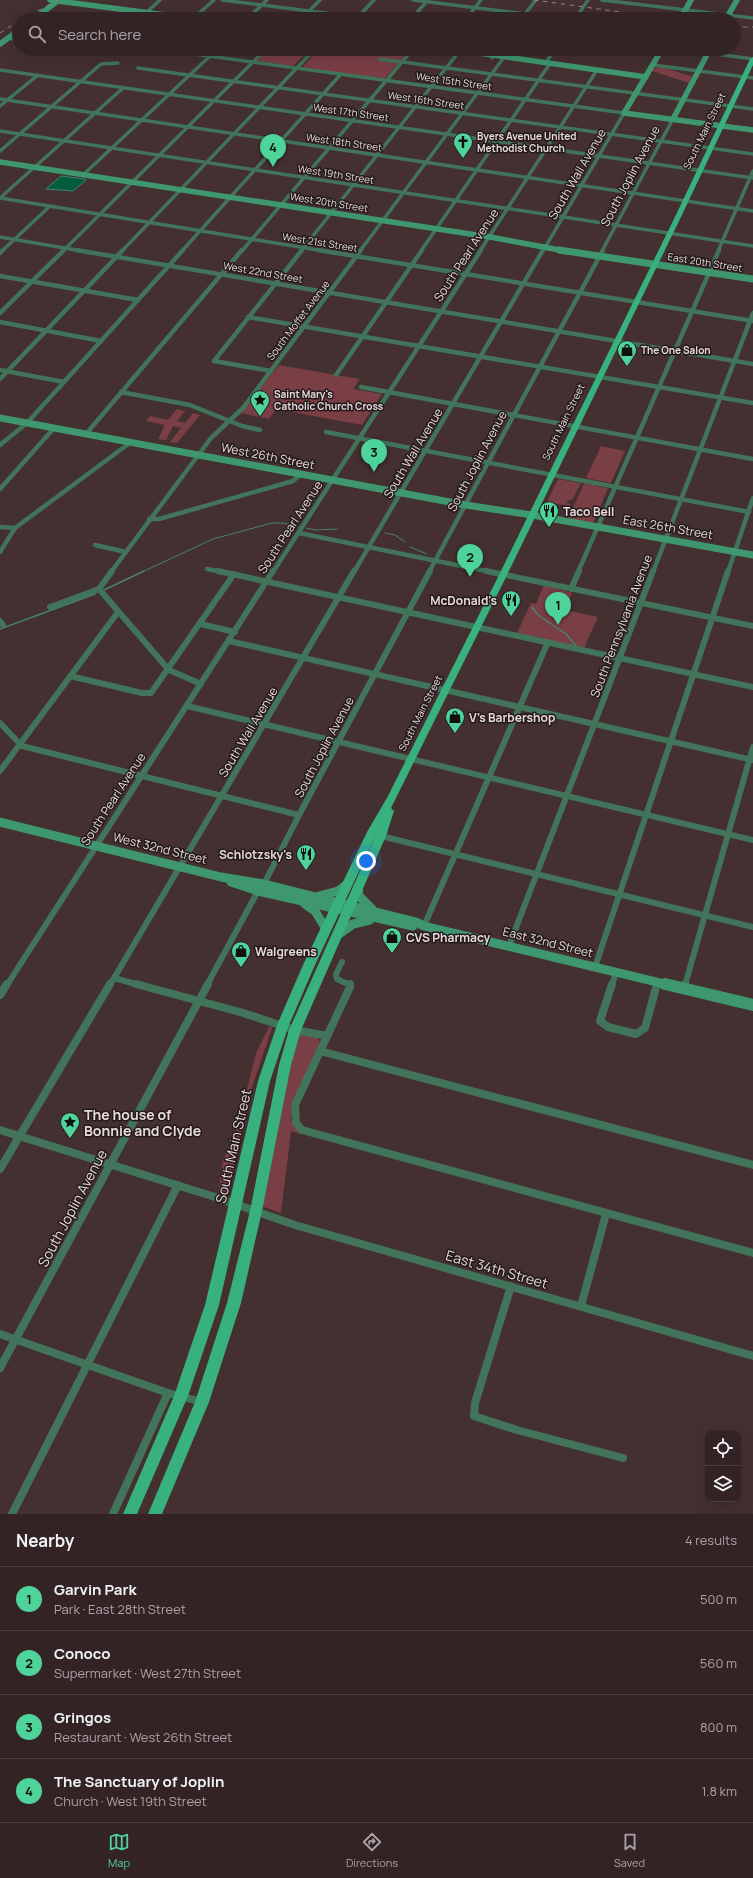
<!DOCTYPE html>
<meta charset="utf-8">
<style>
:root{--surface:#332325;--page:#3e2f32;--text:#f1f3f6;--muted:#a9a4a7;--line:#4e4042;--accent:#4ed39a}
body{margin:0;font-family:Manrope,sans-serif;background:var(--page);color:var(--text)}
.controls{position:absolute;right:12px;bottom:12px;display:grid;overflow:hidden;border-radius:8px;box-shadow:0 4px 16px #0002}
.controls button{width:36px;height:36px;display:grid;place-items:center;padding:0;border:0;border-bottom:1px solid var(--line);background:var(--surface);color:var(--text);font:20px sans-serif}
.you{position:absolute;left:366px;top:861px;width:14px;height:14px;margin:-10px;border:3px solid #fff;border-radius:50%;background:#1a73e8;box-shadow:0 0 0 6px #1a73e833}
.badge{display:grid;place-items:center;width:26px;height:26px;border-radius:50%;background:var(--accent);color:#111;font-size:13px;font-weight:700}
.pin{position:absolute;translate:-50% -33px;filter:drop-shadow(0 1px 2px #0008)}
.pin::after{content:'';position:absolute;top:21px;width:14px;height:12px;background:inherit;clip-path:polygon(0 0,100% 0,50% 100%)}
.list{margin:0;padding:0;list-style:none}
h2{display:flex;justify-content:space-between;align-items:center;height:52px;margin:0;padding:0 16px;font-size:17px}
h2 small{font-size:13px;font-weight:400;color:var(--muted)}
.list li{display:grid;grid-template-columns:26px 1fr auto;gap:12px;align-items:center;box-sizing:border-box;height:64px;padding:0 16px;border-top:1px solid var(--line)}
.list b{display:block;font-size:15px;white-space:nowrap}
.list p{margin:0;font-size:13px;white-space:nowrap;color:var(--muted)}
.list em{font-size:13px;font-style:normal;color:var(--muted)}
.icon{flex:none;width:22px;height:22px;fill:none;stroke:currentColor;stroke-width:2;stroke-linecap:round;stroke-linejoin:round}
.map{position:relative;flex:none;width:753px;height:1514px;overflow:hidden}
.search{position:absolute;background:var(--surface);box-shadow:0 4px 16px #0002;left:12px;right:12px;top:12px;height:44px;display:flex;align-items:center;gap:10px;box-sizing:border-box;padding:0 14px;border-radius:22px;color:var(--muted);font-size:15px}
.sheet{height:308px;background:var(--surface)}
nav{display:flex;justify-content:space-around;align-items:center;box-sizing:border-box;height:56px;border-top:1px solid var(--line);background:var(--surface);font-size:11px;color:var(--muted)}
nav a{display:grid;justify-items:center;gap:2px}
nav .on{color:var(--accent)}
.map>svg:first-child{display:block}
</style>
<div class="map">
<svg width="753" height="1514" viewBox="0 0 753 1514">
<rect width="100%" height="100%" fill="#442f31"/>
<!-- green -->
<g fill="#7a3e45">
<polygon points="267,49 311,49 293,66 256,61"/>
<polygon points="318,49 411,49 384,79 302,68"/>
<path d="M654,68C669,65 678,74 692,76L689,83L652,71Z"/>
<polygon points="279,365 360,379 353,389 382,394 362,425 276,409 269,419 241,413"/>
<polygon points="177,409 185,411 177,421 185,423 193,413 200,415 177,443 170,442 181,428 173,426 166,440 158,439 165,425 146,421 150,416 168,420"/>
<polygon points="601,446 625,451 611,483 586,478"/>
<polygon points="558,479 581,483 572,500 567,501 566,503 571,504 570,506 547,502"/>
<polygon points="584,483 608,488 593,524 568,519"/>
<polygon points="544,585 572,593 565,610 598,617 584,648 517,633 531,603 536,604"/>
<polygon points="270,1025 272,1028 248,1099 228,1192 218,1195 223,1160 236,1133 256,1053"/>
<polygon points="303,1034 316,1037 320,1042 292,1106 291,1120 301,1134 291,1131 281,1213 264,1207 261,1204 297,1036"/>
</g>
<!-- water -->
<polygon fill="#005e3e" stroke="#46836d" points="61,176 85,179 86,180 73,191 46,189"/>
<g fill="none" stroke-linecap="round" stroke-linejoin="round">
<!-- stream-far1 -->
<g stroke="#46836d" stroke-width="1">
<polyline points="306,528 316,530 337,529"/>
<polyline points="385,533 395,535 405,542"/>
<polyline points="410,547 427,554"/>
<polyline points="142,572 213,539 272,523 283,523 299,527"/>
</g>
<!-- stream -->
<g stroke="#46836d" stroke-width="1.5">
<polyline points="104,590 144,571"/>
<polyline points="532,607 538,615 566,634 576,646"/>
<polyline points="0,629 95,594"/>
</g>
<!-- street-far3 -->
<g stroke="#41745b" stroke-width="3.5">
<polyline points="222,0 372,19"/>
<polyline points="413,0 566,19"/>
<polyline points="602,0 753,18"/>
<polyline points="149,10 160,0"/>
<polyline points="196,16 214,0"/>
<polyline points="247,19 267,0"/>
<polyline points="301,19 320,0"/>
<polyline points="356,19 374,0"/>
<polyline points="411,19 428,0"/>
<polyline points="466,19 481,0"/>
<polyline points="521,19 536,0"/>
<polyline points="575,19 588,0"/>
<polyline points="8,38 19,40"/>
<polyline points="679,49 753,59"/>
<polyline points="186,53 624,113 543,251"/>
<polyline points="492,58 498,49"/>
<polyline points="380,59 753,109"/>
<polyline points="653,65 753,78"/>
<polyline points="138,68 753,154"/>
<polyline points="0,70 753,178"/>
<polyline points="0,99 753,211"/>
<polyline points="0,106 38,75"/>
<polyline points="0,131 753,246"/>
<polyline points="0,151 101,64 118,63"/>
<polyline points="83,175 210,56"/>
<polyline points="0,198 324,251"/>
<polyline points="0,198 123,88"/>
<polyline points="0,237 82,251"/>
<polyline points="2,251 50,206"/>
<polyline points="63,251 266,49"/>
<polyline points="122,251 315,49"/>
<polyline points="182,251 341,74"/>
<polyline points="242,251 413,49"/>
<polyline points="301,251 458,53"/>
<polyline points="360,251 505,56"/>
<polyline points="421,251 549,65 547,61 555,49"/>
<polyline points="480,251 597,70"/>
<polyline points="602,251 673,119"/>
<polyline points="718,251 753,171"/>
</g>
<!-- street-far2 -->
<g stroke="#41745b" stroke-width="4.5">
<polyline points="76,250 753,364"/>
<polyline points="318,250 753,321"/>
<polyline points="0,253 3,250"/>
<polyline points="0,276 138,300"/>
<polyline points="0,313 64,250"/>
<polyline points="248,317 753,403"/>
<polyline points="0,322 101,341"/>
<polyline points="0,370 64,382"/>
<polyline points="271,371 214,361 302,250"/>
<polyline points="336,375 422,250"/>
<polyline points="0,379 123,250"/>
<polyline points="361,387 753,459"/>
<polyline points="121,392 190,405 242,426 260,430"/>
<polyline points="326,432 749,512"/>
<polyline points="86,434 242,250"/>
<polyline points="0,445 27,423 183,250"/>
<polyline points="0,489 54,428"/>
<polyline points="149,519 159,519 293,481 301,474"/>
<polyline points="0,527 15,528"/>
<polyline points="299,533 491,572"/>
<polyline points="95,545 126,552"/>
<polyline points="0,552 15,528 131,442"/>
<polyline points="207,569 222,572"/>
<polyline points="111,572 211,438 243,408 361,250"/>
<polyline points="273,572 481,250"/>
<polyline points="354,572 543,250"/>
<polyline points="429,572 603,250"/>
<polyline points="578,572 719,250"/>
<polyline points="653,572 753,313"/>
<polyline points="728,572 753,498"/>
</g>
<!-- street-far1 -->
<g stroke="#41745b" stroke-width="6">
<polyline points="218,571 753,687"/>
<polyline points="486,571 753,626"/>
<polyline points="99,589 112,571"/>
<polyline points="99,589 169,670 201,684"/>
<polyline points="571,589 579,571"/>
<polyline points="50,607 99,589"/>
<polyline points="0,621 3,625"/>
<polyline points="200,624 235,632"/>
<polyline points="229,641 753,760"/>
<polyline points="70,676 142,693 151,693 234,574"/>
<polyline points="187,706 753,840"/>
<polyline points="0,723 22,746 299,815"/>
<polyline points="0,771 118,612"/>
<polyline points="381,836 753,927"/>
<polyline points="264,884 299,815 430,571"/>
<polyline points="424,926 548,642"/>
<polyline points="509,946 653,571"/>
<polyline points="342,962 336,974 337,979 350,985"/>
<polyline points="595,967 728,571"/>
<polyline points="114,978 139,985"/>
<polyline points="7,985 273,571"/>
<polyline points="110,985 354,571"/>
<polyline points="207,985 258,891"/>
<polyline points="612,985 616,972"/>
<polyline points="656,985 657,982"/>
<polyline points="685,985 753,747"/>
</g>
<!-- street -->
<g stroke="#41745b" stroke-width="8">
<polyline points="136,984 240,1012 295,1030 327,1036"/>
<polyline points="350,984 350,987 295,1105 296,1123 302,1130 753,1253"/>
<polyline points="612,984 600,1021 608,1027 636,1034 645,1028 657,984"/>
<polyline points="684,989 685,984"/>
<polyline points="0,995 7,984"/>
<polyline points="320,1051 753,1165"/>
<polyline points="0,1130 215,1197 295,1225 753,1356"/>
<polyline points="0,1169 110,984"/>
<polyline points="511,1286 475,1403 474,1416 517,1430 623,1458"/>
<polyline points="581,1306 606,1214"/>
<polyline points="0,1334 168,1393 202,1402"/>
<polyline points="0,1368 208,984"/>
<polyline points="12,1514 178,1185"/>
<polyline points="113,1514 168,1393"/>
</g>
<!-- secondary-far3 -->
<g stroke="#3f976f" stroke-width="5.5">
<polyline points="50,0 197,19"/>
<polyline points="192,15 220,19"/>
<polyline points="34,19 59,0"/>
<polyline points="680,19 691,0"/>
<polyline points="726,19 737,0"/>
<polyline points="0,44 19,30"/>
<polyline points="425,49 455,53"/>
<polyline points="450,49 646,77"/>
<polyline points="662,49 624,113 753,130"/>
<polyline points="673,119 710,49"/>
<polyline points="0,162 490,237 565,251"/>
</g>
<!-- secondary-far2 -->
<g stroke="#3f976f" stroke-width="7">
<polyline points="559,250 753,279"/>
<polyline points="0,418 466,505 532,515 753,555"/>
</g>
<!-- secondary-far1 -->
<g stroke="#3f976f" stroke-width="9">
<polyline points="0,822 221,877 264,884 416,922 424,926 669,985"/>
<polyline points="231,882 258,891 413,926"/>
<polyline points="358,887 359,896 372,909"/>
<polyline points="319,896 338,891 347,884"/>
<polyline points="305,904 315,911 326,929"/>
<polyline points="339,934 353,924 370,920"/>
</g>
<!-- secondary -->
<polyline stroke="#3f976f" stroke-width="12" points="665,984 753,1005"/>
<!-- primary -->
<polygon fill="#38b17e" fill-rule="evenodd" points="753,57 753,65 680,219 507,575 391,808 394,811 386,836 301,1030 291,1065 262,1211 241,1303 209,1402 162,1514 148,1514 195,1402 227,1303 250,1211 279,1065 289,1030 377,833 315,965 289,1025 270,1081 219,1305 188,1396 137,1514 123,1514 174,1396 205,1305 258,1081 277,1025 303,965 367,832 388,796 499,575 674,219 750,59"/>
<!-- rail -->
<g stroke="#968486" stroke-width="1" stroke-dasharray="4.5 4.5" stroke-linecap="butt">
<polyline points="534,0 671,19"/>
<polyline points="22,19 59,0"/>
<polyline points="734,27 753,27"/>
<polyline points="0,33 19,21"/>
</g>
</g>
<!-- icons -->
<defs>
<symbol id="church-pin" viewBox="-11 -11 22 30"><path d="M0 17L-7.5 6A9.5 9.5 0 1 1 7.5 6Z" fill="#4ed39a" stroke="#241a1b"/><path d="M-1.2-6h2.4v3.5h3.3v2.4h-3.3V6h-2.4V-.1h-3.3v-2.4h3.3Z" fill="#111"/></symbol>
<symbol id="shop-pin" viewBox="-11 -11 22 30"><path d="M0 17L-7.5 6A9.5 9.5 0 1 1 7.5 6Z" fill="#4ed39a" stroke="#241a1b"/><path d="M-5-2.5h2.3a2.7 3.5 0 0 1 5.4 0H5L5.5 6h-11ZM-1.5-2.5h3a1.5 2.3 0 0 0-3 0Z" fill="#111"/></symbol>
<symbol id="sight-pin" viewBox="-11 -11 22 30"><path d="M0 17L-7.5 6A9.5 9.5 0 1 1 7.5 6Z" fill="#4ed39a" stroke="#241a1b"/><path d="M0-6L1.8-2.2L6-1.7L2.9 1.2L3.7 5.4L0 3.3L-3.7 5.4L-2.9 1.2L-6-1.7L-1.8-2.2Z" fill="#111"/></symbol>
<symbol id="restaurant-pin" viewBox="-11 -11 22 30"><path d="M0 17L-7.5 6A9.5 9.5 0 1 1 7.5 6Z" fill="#4ed39a" stroke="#241a1b"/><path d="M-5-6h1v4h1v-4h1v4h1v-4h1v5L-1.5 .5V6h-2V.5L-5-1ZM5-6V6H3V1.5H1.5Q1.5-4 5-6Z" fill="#111"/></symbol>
</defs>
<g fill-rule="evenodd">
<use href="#church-pin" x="452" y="131" width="22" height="30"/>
<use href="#shop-pin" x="616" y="339" width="22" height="30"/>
<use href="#sight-pin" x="249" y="389" width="22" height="30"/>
<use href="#restaurant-pin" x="538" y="500" width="22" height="30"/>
<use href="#restaurant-pin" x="500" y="589" width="22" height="30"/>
<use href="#shop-pin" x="444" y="706" width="22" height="30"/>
<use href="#restaurant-pin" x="295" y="843" width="22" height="30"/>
<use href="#shop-pin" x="381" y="926" width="22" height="30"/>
<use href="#shop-pin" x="230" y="940" width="22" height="30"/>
<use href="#sight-pin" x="59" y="1111" width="22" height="30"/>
</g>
<g text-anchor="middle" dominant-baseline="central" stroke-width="3" stroke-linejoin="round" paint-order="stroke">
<!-- far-street labels -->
<g font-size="10" fill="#e8dadb" stroke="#241a1b">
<text transform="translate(454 81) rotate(8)">West 15th Street</text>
<text transform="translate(426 100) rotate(8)">West 16th Street</text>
<text transform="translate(351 112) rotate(8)">West 17th Street</text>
<text transform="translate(704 131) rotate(-64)">South Main Street</text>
<text transform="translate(344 142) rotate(8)">West 18th Street</text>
<text transform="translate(336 174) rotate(9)">West 19th Street</text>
<text transform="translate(329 202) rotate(9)">West 20th Street</text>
<text transform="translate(320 242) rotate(9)">West 21st Street</text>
<text transform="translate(705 262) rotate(9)">East 20th Street</text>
<text transform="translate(263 272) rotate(10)">West 22nd Street</text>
<text transform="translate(298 320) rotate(-53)">South Moffet Avenue</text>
<text transform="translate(563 422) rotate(-64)">South Main Street</text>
<text transform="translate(420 713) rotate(-63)">South Main Street</text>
</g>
<!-- far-poi labels -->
<g font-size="10" font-weight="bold" fill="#e8dadb" stroke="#241a1b" text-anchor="start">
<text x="477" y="136">Byers Avenue United<tspan x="477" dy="12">Methodist Church</tspan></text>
<text x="641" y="350">The One Salon</text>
<text x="274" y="394">Saint Mary's<tspan x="274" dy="12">Catholic Church Cross</tspan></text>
</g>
<!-- street labels -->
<g font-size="12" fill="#e8dadb" stroke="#241a1b">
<text transform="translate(577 174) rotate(-60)">South Wall Avenue</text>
<text transform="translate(630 176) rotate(-62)">South Joplin Avenue</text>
<text transform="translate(466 255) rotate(-57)">South Pearl Avenue</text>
<text transform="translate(413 453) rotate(-59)">South Wall Avenue</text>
<text transform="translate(268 456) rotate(11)">West 26th Street</text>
<text transform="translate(477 461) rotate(-62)">South Joplin Avenue</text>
<text transform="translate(290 527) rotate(-57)">South Pearl Avenue</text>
<text transform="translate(668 527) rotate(10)">East 26th Street</text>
<text transform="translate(621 626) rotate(-69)">South Pennsylvania Avenue</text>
<text transform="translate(248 732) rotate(-59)">South Wall Avenue</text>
<text transform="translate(324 747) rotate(-62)">South Joplin Avenue</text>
<text transform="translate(113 799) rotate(-57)">South Pearl Avenue</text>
<text transform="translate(160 848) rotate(14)">West 32nd Street</text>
<text transform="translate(548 942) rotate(14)">East 32nd Street</text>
</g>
<!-- poi labels -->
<g font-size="12" font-weight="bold" fill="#e8dadb" stroke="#241a1b" text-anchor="start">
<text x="563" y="511">Taco Bell</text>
<text x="497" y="600" text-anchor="end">McDonald's</text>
<text x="469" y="717">V's Barbershop</text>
<text x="292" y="854" text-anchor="end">Schlotzsky's</text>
<text x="406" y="937">CVS Pharmacy</text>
<text x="255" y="951">Walgreens</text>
</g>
<!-- near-poi labels -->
<g font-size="14" font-weight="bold" fill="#e8dadb" stroke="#241a1b" text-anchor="start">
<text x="84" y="1114">The house of<tspan x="84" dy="16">Bonnie and Clyde</tspan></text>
</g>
<!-- near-street labels -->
<g font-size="14" fill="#e8dadb" stroke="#241a1b">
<text transform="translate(233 1146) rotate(-77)">South Main Street</text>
<text transform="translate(72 1208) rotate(-62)">South Joplin Avenue</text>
<text transform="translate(497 1269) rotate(16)">East 34th Street</text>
</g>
</g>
</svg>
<div class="controls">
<button><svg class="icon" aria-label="locate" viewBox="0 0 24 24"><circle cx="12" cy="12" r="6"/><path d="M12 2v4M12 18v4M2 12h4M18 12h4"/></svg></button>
<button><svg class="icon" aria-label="layers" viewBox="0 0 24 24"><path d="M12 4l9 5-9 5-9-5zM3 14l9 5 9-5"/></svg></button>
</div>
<div class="you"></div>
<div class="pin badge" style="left:558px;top:625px">1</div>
<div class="pin badge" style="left:470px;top:577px">2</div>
<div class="pin badge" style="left:374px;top:472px">3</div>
<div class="pin badge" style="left:273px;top:167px">4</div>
<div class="search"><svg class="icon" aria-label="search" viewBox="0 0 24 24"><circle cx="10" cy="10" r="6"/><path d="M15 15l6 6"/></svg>Search here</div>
</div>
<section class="sheet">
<h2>Nearby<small>4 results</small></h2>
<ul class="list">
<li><span class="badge">1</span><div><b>Garvin Park</b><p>Park · East 28th Street</p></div><em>500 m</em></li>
<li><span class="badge">2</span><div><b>Conoco</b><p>Supermarket · West 27th Street</p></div><em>560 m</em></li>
<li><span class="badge">3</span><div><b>Gringos</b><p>Restaurant · West 26th Street</p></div><em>800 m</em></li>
<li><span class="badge">4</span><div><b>The Sanctuary of Joplin</b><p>Church · West 19th Street</p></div><em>1.8 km</em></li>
</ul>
</section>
<nav>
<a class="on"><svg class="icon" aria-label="map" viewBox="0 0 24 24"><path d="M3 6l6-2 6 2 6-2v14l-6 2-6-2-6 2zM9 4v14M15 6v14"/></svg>Map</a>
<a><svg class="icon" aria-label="directions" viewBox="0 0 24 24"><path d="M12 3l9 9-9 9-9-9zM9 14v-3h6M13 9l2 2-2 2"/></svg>Directions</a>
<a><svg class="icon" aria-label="saved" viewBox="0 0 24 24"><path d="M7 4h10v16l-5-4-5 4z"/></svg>Saved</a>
</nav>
